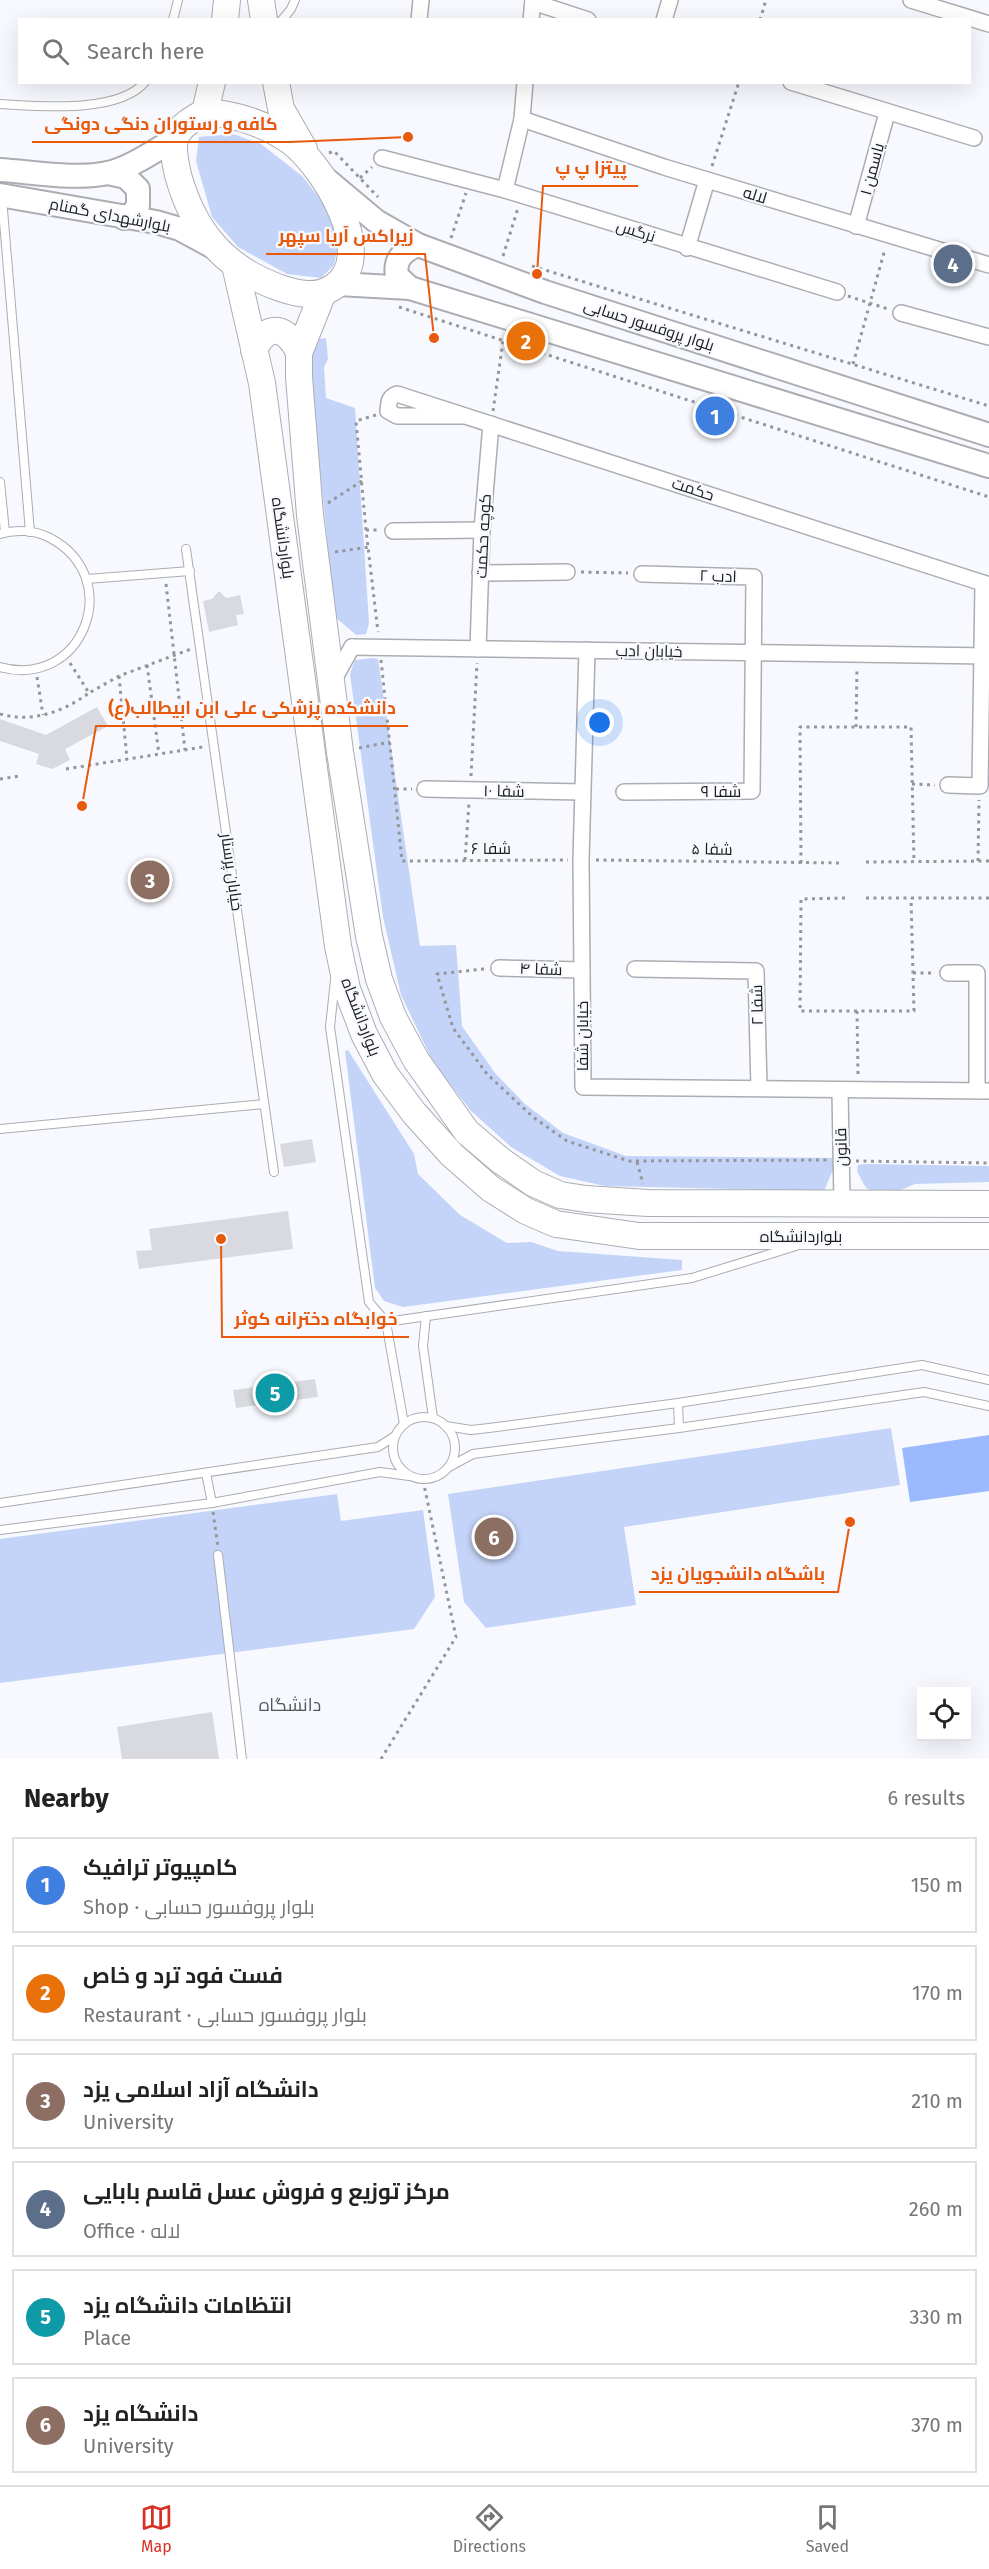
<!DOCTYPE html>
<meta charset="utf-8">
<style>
:root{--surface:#fff;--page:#f2f2f2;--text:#222;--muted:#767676;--line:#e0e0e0;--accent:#d93025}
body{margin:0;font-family:"Fira Sans",Cairo,sans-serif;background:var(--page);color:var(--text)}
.controls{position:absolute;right:18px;bottom:18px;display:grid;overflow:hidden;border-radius:0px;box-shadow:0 6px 24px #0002}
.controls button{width:54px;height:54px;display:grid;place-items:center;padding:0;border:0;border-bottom:2px solid var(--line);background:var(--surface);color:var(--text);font:30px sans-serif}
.you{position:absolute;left:600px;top:723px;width:21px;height:21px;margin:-15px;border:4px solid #fff;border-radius:50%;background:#1a73e8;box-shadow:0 0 0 9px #1a73e833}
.badge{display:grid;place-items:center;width:39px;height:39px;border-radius:50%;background:var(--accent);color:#fff;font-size:20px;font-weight:700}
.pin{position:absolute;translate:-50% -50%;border:3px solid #fff;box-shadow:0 2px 6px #0006}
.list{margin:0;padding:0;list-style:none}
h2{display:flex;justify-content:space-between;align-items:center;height:78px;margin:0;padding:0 24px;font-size:26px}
h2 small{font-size:20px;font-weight:400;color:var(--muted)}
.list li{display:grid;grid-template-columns:39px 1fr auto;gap:18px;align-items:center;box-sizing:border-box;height:96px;margin:0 12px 12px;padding:0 12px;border:2px solid var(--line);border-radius:0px}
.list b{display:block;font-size:22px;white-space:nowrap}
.list p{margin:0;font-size:20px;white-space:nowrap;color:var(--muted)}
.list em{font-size:20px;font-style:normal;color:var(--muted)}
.icon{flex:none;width:33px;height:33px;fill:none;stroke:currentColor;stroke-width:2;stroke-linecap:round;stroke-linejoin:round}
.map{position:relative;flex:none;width:989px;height:1759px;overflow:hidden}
.search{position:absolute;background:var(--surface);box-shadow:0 6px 24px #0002;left:18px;right:18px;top:18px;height:66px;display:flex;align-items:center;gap:15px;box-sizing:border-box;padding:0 21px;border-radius:0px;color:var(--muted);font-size:22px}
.sheet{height:726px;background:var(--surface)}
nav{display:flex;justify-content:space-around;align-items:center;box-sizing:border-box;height:84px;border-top:2px solid var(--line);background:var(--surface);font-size:16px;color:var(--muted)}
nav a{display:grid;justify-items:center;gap:3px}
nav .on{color:var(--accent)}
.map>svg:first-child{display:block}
</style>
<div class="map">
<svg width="989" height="1759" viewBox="0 0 989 1759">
<rect width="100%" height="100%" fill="#f7f9fe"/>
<!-- green -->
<g fill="#c4d4f8">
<polygon points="233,134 261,144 302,176 328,209 338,246 334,265 321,278 287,274 238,247 212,217 196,161 199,137"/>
<polygon points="326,338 328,359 324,367 326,398 355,408 369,623 366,634 356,635 335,617 311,382 312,355 318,339"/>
<polygon points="373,658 378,659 420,946 456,945 462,1026 495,1073 525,1104 563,1133 626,1156 838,1158 824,1191 605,1186 560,1176 511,1147 471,1111 433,1062 401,995 383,917 350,674 355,660"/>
<polygon points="348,1050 414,1154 418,1174 460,1215 507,1243 531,1242 558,1251 682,1260 682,1270 403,1307 384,1301 375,1288 345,1051"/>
<polygon points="865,1164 989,1166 989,1182 915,1184 901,1190 871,1190 866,1188 861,1179 857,1171 858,1165"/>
<polygon points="891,1428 900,1485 624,1527 636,1605 486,1628 464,1602 448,1494"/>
<polygon points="337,1494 341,1521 423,1510 435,1597 414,1629 0,1683 0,1539"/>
</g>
<!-- water -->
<polygon fill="#9bb9fe" points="989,1435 989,1491 910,1502 902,1448"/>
<!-- building -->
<g fill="#d8dadf">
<polygon points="219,591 226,598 240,595 244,614 236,615 238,625 209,632 203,601 212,599"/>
<polygon points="97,707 108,726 65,749 70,760 52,769 36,764 39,754 0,741 0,719 46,735"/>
<polygon points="312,1139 316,1162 284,1167 280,1144"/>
<polygon points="288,1211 293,1249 139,1269 136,1251 152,1250 149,1229"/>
<polygon points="315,1379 318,1397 236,1408 233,1390"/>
<polygon points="212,1712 219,1759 122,1759 117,1727"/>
</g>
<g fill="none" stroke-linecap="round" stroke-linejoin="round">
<defs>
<g id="service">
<polyline points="173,20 178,0"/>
<polyline points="282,20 291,9 295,0"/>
<path d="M0,104C39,106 118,114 145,82"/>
<polyline points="2,198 30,532"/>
<polyline points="0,482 5,532"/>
<path d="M0,534C15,529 35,530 50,538C126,578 83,690 0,667"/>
<polyline points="186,549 274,1172"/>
<polyline points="87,579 190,571"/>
<polyline points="335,980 330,1027 369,1302 386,1322 692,1278 796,1246"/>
<polyline points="0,1129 264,1104"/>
<polyline points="426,1316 423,1346 433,1418"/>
<polyline points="386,1322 404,1424"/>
<polyline points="678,1403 679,1428"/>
<circle cx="424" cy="1448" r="31"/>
<polyline points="446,1426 471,1430 489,1428 678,1403 922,1365 989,1380"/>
<polyline points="449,1467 473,1454 679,1428 924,1392 989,1406"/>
<polyline points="206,1473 212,1503"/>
<polyline points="0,1503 378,1447 395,1436"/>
<polyline points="0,1530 212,1503 380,1472 409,1476"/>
<polyline points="218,1555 242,1759"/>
</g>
<g id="minor">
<polyline points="911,0 989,24"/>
<polyline points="533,2 588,20"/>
<polyline points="419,20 421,0"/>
<polyline points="531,20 533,0"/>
<polyline points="664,20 670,0"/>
<polyline points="525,82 522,119 505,190 837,292"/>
<polyline points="791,82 974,138"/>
<polyline points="522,119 664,167 989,265"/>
<polyline points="382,158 505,190"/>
<polyline points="856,226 887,113"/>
<polyline points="687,248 707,180"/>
<polyline points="901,313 989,337"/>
<path d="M465,416H397L388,411C389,403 388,397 397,394L989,585"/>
<polyline points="393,531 482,530"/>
<polyline points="480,573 567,572"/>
<polyline points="352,647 989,656"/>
<polyline points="478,649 482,530 491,424"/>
<polyline points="587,650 581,860 583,1087 989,1091"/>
<polyline points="333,681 352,647"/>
<polyline points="948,785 980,786 983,583"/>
<polyline points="425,789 582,792"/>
<polyline points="624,792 752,791 754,577 642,574"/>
<polyline points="499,968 582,970"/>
<polyline points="635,969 756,971 759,1088"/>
<polyline points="948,973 977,973 977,1091"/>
<polyline points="840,1091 842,1202"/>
</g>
<g id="secondary">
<path d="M0,170C33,172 76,180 108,173C132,167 154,151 175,139"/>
<polyline points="108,173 126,177 138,189 138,206 132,214 124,218"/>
<polyline points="327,180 376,221 418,245 545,292 989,435"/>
<polyline points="0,195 156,222 180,229 215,248"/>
<polyline points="338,284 410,288 989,466"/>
<path d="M410,288L397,276C394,259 403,251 418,245"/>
</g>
<g id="primary">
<polyline points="261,0 264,20"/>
<polyline points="225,20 227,0"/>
<polyline points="276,82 281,109 304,149"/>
<path d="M205,112C236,114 264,123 290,141C323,165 381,258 332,288C316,298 298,294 280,288C224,268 194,232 178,175C176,165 172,149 175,139C179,126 194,118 205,112Z"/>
<polyline points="205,112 212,82"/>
<polyline points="235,265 262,383 338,946 347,989 364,1034 385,1074 414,1113 452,1155 491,1189 526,1211 556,1224 639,1236 989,1236"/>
<polyline points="322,295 299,353 299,377 310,515 340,752 369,936 379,979 393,1017 416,1060 467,1132 500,1160 533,1183 560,1195 586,1199 648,1203 989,1204"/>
<path d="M254,350C267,321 288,327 299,353"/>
</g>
</defs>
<!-- service casing -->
<use href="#service" stroke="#abadb2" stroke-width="10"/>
<!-- minor casing -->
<use href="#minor" stroke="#abadb2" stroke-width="18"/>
<!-- secondary casing -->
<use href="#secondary" stroke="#abadb2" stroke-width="26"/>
<!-- primary casing -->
<use href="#primary" stroke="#abadb2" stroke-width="28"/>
<!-- path -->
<g stroke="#95969a" stroke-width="3" stroke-dasharray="3 4.5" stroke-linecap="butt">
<polyline points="760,20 766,0"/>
<polyline points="329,153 334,151 378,197"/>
<polyline points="712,166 739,82"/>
<polyline points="360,178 372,167"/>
<polyline points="451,238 466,193"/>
<polyline points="503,256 518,208"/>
<polyline points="532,266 989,406"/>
<polyline points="848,296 888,309"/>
<polyline points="399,307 989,497"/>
<polyline points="853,364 885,249"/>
<polyline points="493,411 503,341"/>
<polyline points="376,415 356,421 366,530 378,632"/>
<polyline points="328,503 362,481"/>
<polyline points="366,530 379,530"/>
<polyline points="335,552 369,547"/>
<polyline points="581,572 628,573"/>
<polyline points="166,584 185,750"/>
<polyline points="381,660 402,861 568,860"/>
<polyline points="70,663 89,693 119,676 191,649"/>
<polyline points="147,665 159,754"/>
<polyline points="119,676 127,759"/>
<polyline points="37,677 43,715"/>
<path d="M0,714C32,723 63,712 89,693"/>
<polyline points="856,727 857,668"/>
<polyline points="359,748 390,742"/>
<polyline points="66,769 203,747"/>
<polyline points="471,776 477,663"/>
<polyline points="0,779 20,776"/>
<polyline points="912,784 935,785"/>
<polyline points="396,789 412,789"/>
<polyline points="465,860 469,803"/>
<polyline points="596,860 843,863"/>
<polyline points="978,861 979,800"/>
<polyline points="866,862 989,861"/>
<polyline points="801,863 800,727 911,727 914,862"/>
<polyline points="845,898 801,899 800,1011 914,1011 911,898"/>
<polyline points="866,898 989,898"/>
<polyline points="484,969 437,974 453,1028 487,1074 533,1117 567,1141 629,1161 828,1160"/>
<polyline points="913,973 935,973"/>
<polyline points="857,1011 858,1075"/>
<polyline points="856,1161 989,1163"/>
<polyline points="637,1162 643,1184"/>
<polyline points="213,1512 218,1547"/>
<polyline points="381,1759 456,1637 423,1480"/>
</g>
<!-- service -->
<use href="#service" stroke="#fff" stroke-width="8"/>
<!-- minor -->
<use href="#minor" stroke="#fff" stroke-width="15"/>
<!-- secondary -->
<use href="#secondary" stroke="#fff" stroke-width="22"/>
<!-- primary -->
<use href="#primary" stroke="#fff" stroke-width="26"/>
</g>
<g text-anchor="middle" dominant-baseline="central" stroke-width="4.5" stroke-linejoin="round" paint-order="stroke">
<!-- street labels -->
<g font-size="16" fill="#1b1c1e" stroke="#f7f9fe">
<text transform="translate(872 169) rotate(-75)">یاسمن ۱</text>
<text transform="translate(755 195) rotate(17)">لاله</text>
<text transform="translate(110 215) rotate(11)">بلوارشهدای گمنام</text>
<text transform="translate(636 231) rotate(18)">نرگس</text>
<text transform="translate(649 325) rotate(18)">بلوار پروفسور حسابی</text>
<text transform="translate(693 489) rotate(18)">حکمت</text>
<text transform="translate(483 536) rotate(-87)">کوچه حکمت</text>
<text transform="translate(283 538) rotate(82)">بلواردانشگاه</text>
<text transform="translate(718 576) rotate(2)">ادب ۲</text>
<text transform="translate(649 651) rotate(1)">خیابان ادب</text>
<text transform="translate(504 791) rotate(1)">شفا ۱۰</text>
<text x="721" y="791">شفا ۹</text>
<text x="491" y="848">شفا ۶</text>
<text transform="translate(712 849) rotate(1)">شفا ۵</text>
<text transform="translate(232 872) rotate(82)">خیابان پرستار</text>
<text transform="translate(541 969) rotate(2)">شفا ۴</text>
<text transform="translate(757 1005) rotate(-91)">شفا ۲</text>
<text transform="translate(361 1017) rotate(69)">بلواردانشگاه</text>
<text transform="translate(582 1036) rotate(-90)">خیابان شفا</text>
<text transform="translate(841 1147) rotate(-91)">قانون</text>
<text x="801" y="1236">بلواردانشگاه</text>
</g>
<!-- neighbourhood labels -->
<g font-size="18" fill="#54565a" stroke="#f7f9fe">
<text x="290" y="1705">دانشگاه</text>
</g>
</g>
<!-- callouts -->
<path fill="none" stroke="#e8590c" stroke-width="2" d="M408 137L290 142H32M537 274L543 186H638M434 338L425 254H266M82 806L96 726H408M221 1239L222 1337H409M850 1522L838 1592H639"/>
<g fill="#e8590c" stroke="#f7f9fe" stroke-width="2">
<circle cx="408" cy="137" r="6"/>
<circle cx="537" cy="274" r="6"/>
<circle cx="434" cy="338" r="6"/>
<circle cx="82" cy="806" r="6"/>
<circle cx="221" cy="1239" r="6"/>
<circle cx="850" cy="1522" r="6"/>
</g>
<g font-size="18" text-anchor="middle" font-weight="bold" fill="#e8590c" stroke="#f7f9fe" stroke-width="4.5" stroke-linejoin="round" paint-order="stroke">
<text x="161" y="130">کافه و رستوران دنگی دونگی</text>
<text x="591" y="174">پیتزا پ پ</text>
<text x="346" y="242">زیراکس آریا سپهر</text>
<text x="252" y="714">دانشکده پزشکی علی ابن ابیطالب(ع)</text>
<text x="316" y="1325">خوابگاه دخترانه کوثر</text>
<text x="738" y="1580">باشگاه دانشجویان یزد</text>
</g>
</svg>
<div class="controls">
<button><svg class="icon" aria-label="locate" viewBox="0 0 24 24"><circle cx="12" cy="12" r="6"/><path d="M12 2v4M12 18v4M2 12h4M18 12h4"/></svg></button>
</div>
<div class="you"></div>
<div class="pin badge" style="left:715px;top:416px;background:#3f7fe0">1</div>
<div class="pin badge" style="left:526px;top:341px;background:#e8710a">2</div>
<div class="pin badge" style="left:150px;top:880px;background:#8d6e63">3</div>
<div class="pin badge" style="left:953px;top:264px;background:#5c6f8a">4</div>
<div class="pin badge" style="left:275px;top:1393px;background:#0f9aa8">5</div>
<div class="pin badge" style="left:494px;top:1537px;background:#8d6e63">6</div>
<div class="search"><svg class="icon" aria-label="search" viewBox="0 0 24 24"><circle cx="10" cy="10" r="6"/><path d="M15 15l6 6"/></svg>Search here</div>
</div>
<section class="sheet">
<h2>Nearby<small>6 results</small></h2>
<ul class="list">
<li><span class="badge" style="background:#3f7fe0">1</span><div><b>کامپیوتر ترافیک</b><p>Shop · بلوار پروفسور حسابی</p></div><em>150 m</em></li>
<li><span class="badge" style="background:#e8710a">2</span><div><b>فست فود ترد و خاص</b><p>Restaurant · بلوار پروفسور حسابی</p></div><em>170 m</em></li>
<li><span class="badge" style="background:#8d6e63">3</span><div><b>دانشگاه آزاد اسلامی یزد</b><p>University</p></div><em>210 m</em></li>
<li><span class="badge" style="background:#5c6f8a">4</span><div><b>مرکز توزیع و فروش عسل قاسم بابایی</b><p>Office · لاله</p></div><em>260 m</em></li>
<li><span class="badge" style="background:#0f9aa8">5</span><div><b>انتظامات دانشگاه یزد</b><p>Place</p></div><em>330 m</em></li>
<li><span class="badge" style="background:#8d6e63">6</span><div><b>دانشگاه یزد</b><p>University</p></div><em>370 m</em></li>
</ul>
</section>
<nav>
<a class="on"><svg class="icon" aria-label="map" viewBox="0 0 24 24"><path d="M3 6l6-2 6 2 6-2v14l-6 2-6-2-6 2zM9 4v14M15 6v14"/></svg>Map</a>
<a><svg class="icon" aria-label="directions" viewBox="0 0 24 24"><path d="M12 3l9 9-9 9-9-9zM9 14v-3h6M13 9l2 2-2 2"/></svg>Directions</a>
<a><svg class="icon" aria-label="saved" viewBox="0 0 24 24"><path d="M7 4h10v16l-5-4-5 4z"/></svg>Saved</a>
</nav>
